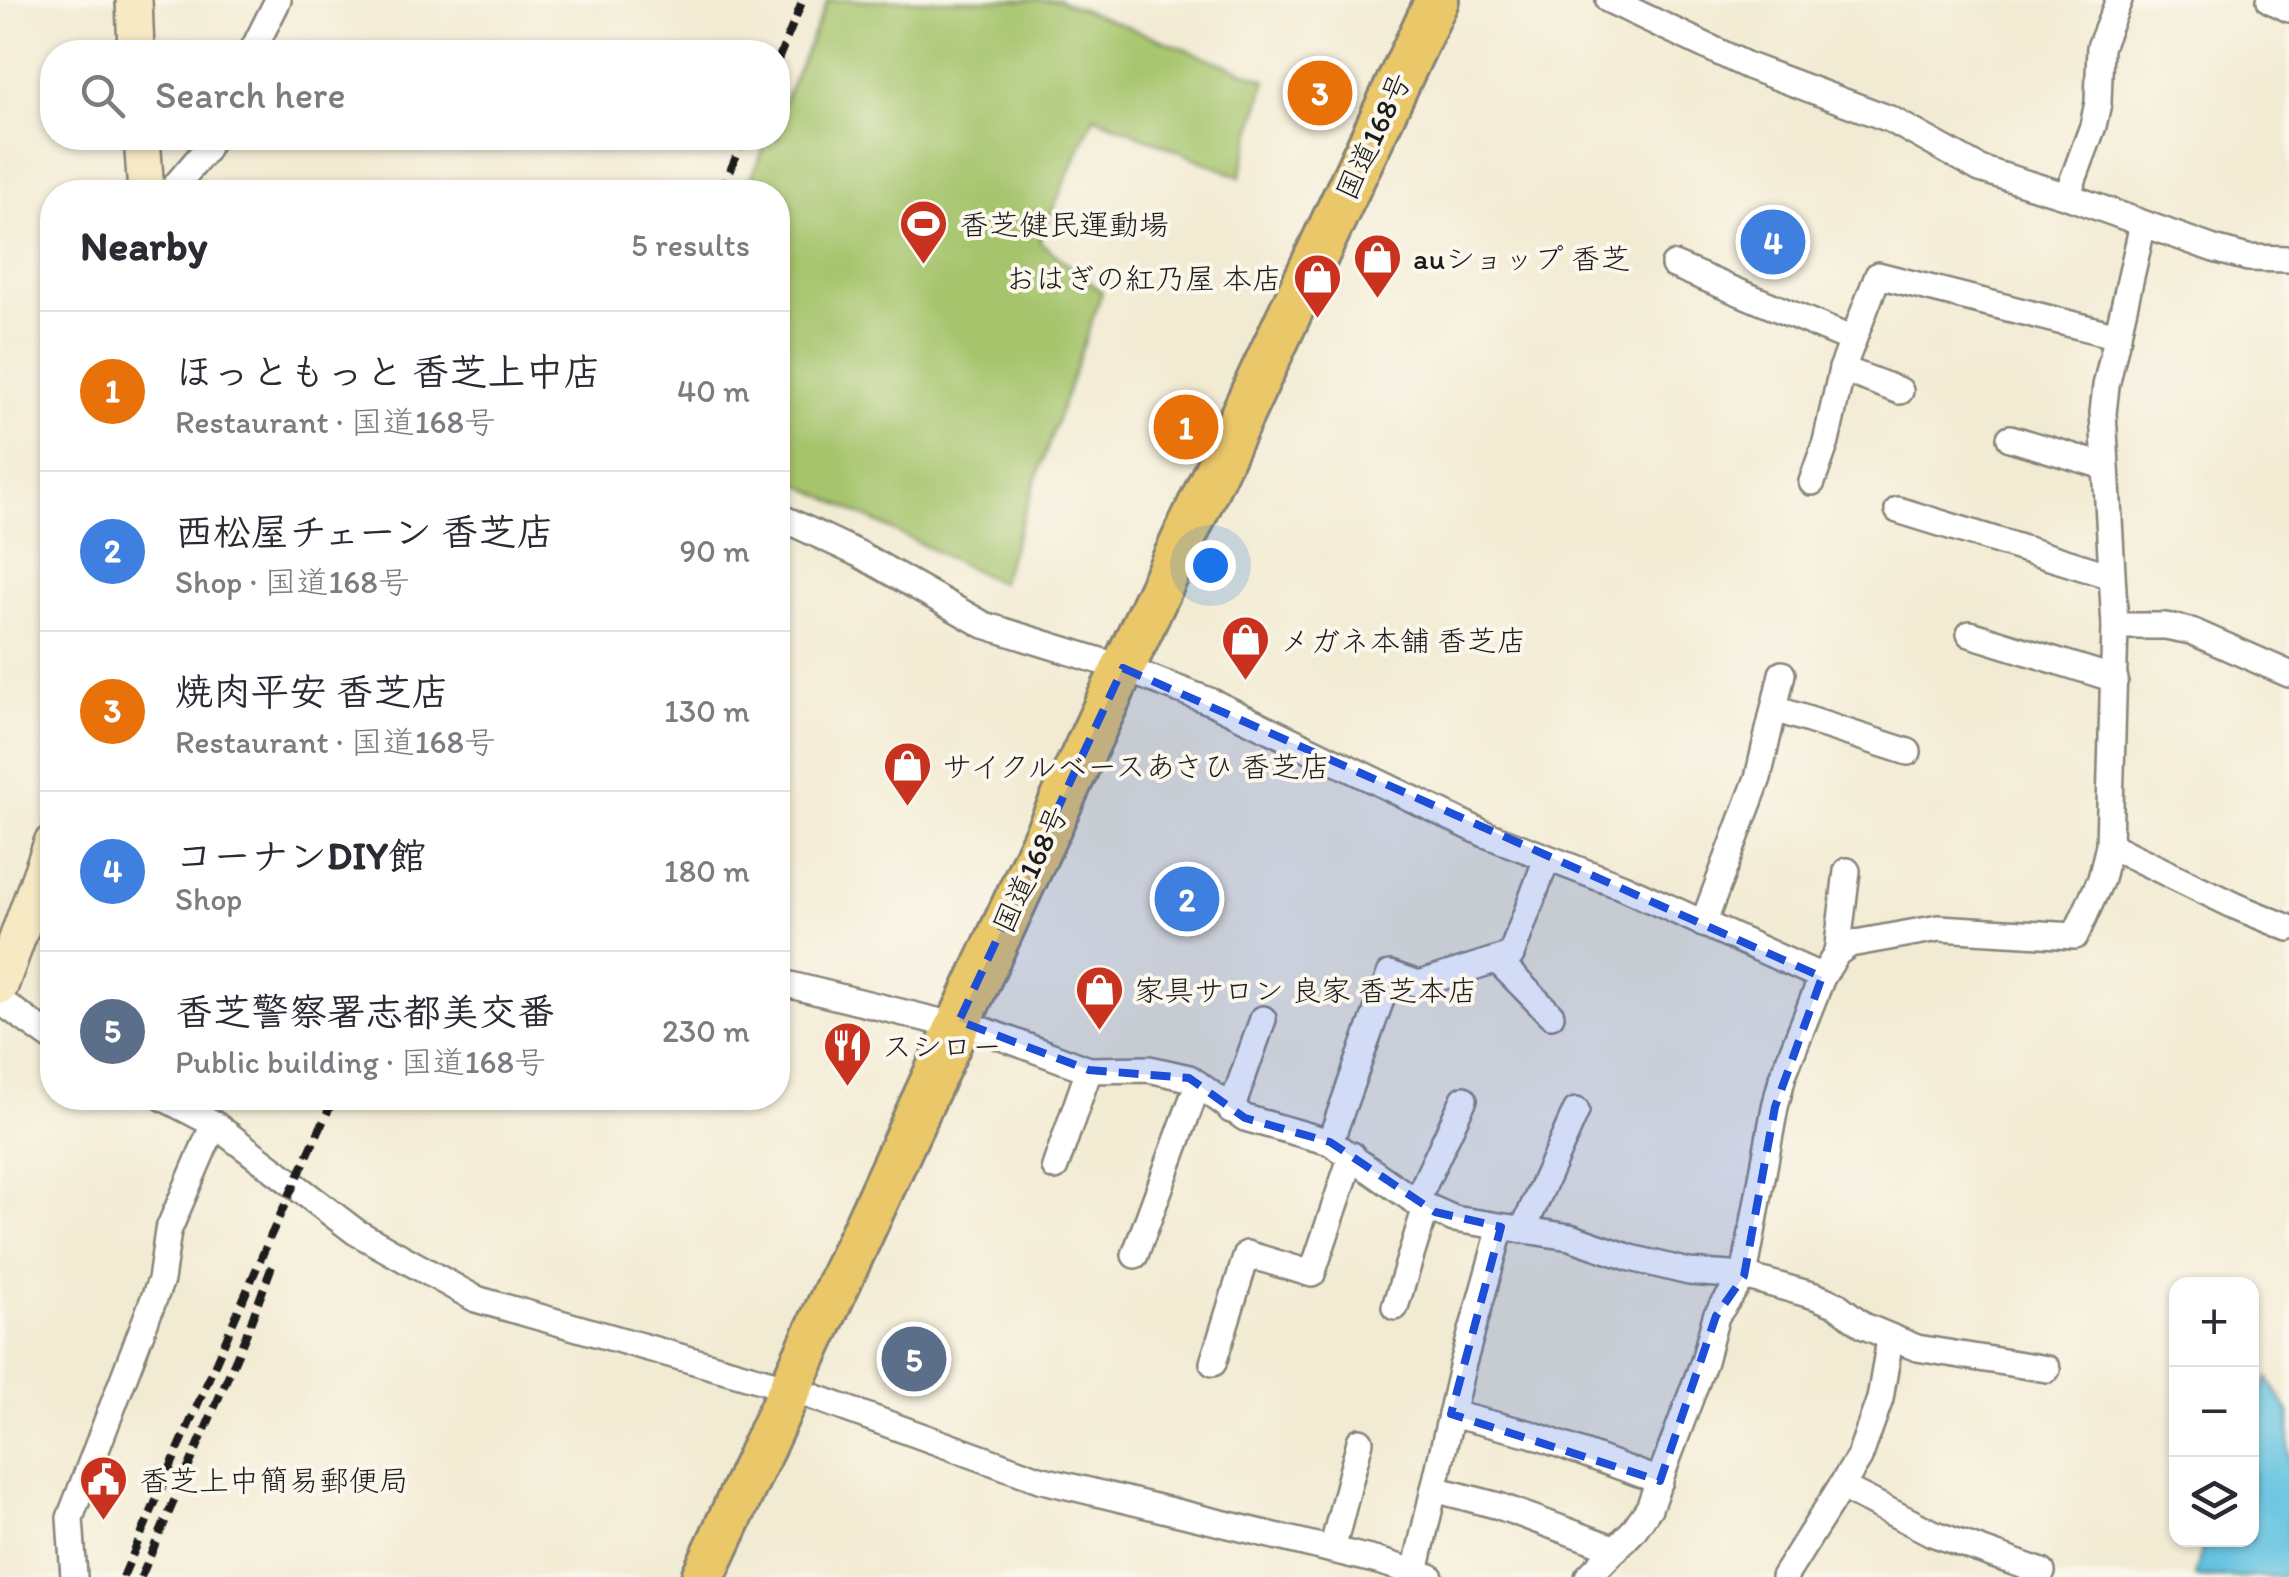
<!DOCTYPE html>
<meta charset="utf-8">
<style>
:root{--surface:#fff;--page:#f7f7f7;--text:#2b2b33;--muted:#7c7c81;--line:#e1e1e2;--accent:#ea580c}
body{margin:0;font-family:Itim,"Klee One",sans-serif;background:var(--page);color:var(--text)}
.controls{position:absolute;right:30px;bottom:30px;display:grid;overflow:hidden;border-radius:20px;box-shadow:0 2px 8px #0004}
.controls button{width:90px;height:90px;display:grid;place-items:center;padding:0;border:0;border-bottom:2px solid var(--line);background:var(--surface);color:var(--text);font:50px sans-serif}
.you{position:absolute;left:1210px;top:565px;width:35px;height:35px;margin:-25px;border:8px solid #fff;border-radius:50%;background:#1a73e8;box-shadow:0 0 0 15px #1a73e833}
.badge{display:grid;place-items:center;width:65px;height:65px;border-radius:50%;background:var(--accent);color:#fff;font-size:32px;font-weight:700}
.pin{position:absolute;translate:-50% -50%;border:5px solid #fff;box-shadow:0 2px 10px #0006}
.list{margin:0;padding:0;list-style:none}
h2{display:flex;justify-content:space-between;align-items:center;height:130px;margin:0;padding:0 40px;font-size:42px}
h2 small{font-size:32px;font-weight:400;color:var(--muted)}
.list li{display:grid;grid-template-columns:65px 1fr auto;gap:30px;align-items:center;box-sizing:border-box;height:160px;padding:0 40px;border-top:2px solid var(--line)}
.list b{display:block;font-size:38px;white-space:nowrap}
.list p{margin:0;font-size:32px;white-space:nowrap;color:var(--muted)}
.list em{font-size:32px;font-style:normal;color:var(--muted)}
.icon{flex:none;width:55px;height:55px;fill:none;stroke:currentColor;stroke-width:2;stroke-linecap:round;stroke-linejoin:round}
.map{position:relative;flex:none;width:2289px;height:1577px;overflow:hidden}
.search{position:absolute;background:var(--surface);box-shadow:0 2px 8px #0004;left:40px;top:40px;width:750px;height:110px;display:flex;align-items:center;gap:25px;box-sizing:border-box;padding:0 35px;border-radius:40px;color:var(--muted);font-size:38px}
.panel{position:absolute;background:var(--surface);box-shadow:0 2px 8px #0004;left:40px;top:180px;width:750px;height:930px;border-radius:40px}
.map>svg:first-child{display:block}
</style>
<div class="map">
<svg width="2289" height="1577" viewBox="0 0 2289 1577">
<rect width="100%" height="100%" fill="#fbf7ec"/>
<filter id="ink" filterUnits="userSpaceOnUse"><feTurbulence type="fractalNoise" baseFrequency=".01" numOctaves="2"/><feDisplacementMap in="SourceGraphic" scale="20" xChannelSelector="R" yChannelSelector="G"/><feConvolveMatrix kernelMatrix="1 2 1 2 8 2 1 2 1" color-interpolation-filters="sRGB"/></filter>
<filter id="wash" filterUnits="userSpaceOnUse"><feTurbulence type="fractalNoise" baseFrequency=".0048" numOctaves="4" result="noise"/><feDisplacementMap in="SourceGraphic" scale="40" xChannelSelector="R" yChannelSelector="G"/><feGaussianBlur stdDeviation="2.25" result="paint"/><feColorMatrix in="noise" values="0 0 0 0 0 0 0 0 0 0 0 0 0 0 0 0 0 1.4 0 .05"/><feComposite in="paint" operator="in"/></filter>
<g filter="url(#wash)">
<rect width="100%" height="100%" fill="#f2ebd3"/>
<!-- green -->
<polygon fill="#a5c46c" stroke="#607044" stroke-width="2.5" points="828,0 1058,0 1266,80 1240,177 1094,116 1039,241 1102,292 1000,583 778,474 778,192 745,192 768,138 778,138 778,116"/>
<!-- water -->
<polygon fill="#62c2e0" stroke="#3f6f7e" stroke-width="2.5" points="2268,1378 2289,1412 2289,1577 2195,1577 2204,1540 2252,1540 2252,1410"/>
</g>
<g filter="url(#ink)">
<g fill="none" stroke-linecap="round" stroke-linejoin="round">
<defs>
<g id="minor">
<polyline points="1609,0 1748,66 1890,119 1980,169 2067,196 2214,249 2248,258 2289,259"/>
<polyline points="2270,0 2289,9"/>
<polyline points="252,52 278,0"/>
<polyline points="170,192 205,151 211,138"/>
<polyline points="2067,196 2093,126 2098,103 2100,47 2119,0"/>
<polyline points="1674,265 1853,340"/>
<polyline points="1842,369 1900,391"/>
<polyline points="2010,438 2104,466"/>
<polyline points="1812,482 1826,442 1842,369 1878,275 2118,336"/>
<polyline points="1898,510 2111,576"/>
<polyline points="778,516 859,554 984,625 1123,668 1212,702 1485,834 1621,886 1822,977"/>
<polyline points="2115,626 2165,626 2191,631 2289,674"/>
<polyline points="1970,634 2115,679"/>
<polyline points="1775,709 1908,752"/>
<polyline points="2109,845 2235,906 2289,928"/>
<polyline points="1703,924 1758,778 1782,674"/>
<polyline points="1837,953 1847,871"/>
<polyline points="1498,961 1551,1015"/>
<polyline points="778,982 957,1026"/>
<polyline points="0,1001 52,1038"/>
<polyline points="959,1021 1089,1070 1149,1069 1189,1078 1245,1118 1330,1142 1416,1202 1454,1219 1570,1237 1631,1258 1689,1272 1744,1276 1815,1296 1837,1305 1864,1326 1917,1348 2047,1369"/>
<polyline points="164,1098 214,1124 356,1232 476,1299 789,1388 1039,1479 1378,1561 1430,1577"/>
<polyline points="1231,1110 1263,1019"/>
<polyline points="1330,1142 1390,974 1419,984 1511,955 1547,858"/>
<polyline points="1055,1167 1089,1070"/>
<polyline points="1416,1202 1464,1099"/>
<polyline points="1523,1230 1576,1111"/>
<polyline points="1135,1255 1198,1084"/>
<polyline points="1395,1307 1426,1207"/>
<polyline points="1213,1363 1247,1254 1312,1274 1352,1155"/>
<polyline points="1451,1414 1531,1434 1660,1481"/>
<polyline points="1842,1487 1932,1533 2042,1572"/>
<polyline points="1434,1489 1499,1506 1616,1549"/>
<polyline points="1332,1550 1360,1441"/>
<polyline points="1415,1572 1462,1367 1501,1227"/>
<polyline points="74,1577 70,1518 161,1280 168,1231 214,1124"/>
<polyline points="1588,1577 1633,1531 1649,1508 1704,1361 1716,1316 1744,1276 1775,1107 1783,1075 1822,977 1837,953 1850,944 1939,928 2075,936 2101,879 2109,845 2115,626 2103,413 2106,386 2143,224"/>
<polyline points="1784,1577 1859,1458 1880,1399 1890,1339"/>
</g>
<g id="secondary">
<polyline points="134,0 136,52"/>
<polyline points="142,138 146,192"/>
<polyline points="0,986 52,843"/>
</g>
<polyline id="trunk" points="703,1577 1123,668 1437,0"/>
</defs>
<!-- minor casing -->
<use href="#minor" stroke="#878478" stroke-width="30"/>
<!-- secondary casing -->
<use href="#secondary" stroke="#878478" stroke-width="40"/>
<!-- trunk casing -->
<use href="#trunk" stroke="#878478" stroke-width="48"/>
<!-- minor -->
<use href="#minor" stroke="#fff" stroke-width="25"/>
<!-- secondary -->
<use href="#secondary" stroke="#f7e9c3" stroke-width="35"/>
<!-- trunk -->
<use href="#trunk" stroke="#eac769" stroke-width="42"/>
<!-- rail -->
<g stroke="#1c1c1c" stroke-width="8" stroke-dasharray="15 8" stroke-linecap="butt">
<polyline points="778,60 803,0"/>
<polyline points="721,192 744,138"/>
<polyline points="123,1577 271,1235 334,1098"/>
<polyline points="141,1577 246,1335 272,1266"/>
</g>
</g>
</g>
<!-- marked area -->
<path fill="#1d4ed8" fill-opacity="0.2" stroke="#1d4ed8" stroke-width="8" stroke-dasharray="20 12" stroke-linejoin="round" d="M1123,668L1822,977L1775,1107L1744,1276L1716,1316L1660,1481L1451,1414L1501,1227L1435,1212L1330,1142L1245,1118L1189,1078L1089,1070L959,1021Z"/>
<!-- icons -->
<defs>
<symbol id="stadium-pin" viewBox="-11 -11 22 30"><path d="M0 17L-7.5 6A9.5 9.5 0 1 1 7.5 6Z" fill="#c8321e" stroke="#fbf7ec"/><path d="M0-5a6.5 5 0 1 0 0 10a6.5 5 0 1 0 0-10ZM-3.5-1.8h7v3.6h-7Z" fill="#fff"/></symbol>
<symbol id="shop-pin" viewBox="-11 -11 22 30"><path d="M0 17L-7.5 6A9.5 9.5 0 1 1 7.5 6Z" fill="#c8321e" stroke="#fbf7ec"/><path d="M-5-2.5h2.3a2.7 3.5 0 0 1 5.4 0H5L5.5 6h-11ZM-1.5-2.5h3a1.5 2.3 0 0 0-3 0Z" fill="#fff"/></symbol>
<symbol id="restaurant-pin" viewBox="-11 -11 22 30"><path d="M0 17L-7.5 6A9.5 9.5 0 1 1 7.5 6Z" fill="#c8321e" stroke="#fbf7ec"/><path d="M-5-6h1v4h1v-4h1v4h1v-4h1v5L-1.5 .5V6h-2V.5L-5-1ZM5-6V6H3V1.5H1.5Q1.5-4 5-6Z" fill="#fff"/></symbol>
<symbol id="civic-pin" viewBox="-11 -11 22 30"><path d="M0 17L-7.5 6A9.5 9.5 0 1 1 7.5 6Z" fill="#c8321e" stroke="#fbf7ec"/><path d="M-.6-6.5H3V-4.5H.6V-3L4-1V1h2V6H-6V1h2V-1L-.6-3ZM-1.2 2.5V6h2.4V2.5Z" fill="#fff"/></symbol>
</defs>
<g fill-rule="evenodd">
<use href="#stadium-pin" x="896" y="196" width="55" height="75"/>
<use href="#shop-pin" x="1350" y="230" width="55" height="75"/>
<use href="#shop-pin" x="1290" y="250" width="55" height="75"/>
<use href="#shop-pin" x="1218" y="612" width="55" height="75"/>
<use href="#shop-pin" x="880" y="738" width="55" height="75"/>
<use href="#shop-pin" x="1072" y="962" width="55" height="75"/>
<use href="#restaurant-pin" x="820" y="1018" width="55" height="75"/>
<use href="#civic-pin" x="76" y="1452" width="55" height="75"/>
</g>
<g text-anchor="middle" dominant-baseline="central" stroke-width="8" stroke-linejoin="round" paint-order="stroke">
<!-- street labels -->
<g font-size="30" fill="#1c1c1c" stroke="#fbf7ec">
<text transform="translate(1373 136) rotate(-65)">国道168号</text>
<text transform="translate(1030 869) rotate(-65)">国道168号</text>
</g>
<!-- poi labels -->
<g font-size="30" fill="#1c1c1c" stroke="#fbf7ec" text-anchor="start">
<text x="959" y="224">香芝健民運動場</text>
<text x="1413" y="258">auショップ 香芝</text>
<text x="1282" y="278" text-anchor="end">おはぎの紅乃屋 本店</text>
<text x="1280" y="640">メガネ本舗 香芝店</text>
<text x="942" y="766">サイクルベースあさひ 香芝店</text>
<text x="1134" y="990">家具サロン 良家 香芝本店</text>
<text x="882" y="1046">スシロー</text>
<text x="139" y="1480">香芝上中簡易郵便局</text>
</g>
</g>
</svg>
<div class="controls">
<button>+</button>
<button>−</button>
<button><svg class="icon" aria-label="layers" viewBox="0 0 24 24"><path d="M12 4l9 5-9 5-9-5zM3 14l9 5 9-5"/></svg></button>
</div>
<div class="you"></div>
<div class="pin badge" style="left:1186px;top:427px;background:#e8710a">1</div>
<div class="pin badge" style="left:1187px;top:899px;background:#3f7fe0">2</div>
<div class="pin badge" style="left:1320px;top:93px;background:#e8710a">3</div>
<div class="pin badge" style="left:1773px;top:242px;background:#3f7fe0">4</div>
<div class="pin badge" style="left:914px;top:1359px;background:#5c6f8a">5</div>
<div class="search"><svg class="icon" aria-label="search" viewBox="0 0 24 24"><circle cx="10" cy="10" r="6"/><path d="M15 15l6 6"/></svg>Search here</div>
<section class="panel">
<h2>Nearby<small>5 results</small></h2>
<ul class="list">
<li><span class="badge" style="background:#e8710a">1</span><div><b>ほっともっと 香芝上中店</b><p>Restaurant · 国道168号</p></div><em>40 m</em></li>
<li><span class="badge" style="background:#3f7fe0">2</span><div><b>西松屋チェーン 香芝店</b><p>Shop · 国道168号</p></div><em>90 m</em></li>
<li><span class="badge" style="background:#e8710a">3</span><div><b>焼肉平安 香芝店</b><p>Restaurant · 国道168号</p></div><em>130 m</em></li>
<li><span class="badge" style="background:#3f7fe0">4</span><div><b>コーナンDIY館</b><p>Shop</p></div><em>180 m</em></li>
<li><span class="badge" style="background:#5c6f8a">5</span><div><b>香芝警察署志都美交番</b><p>Public building · 国道168号</p></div><em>230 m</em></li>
</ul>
</section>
</div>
